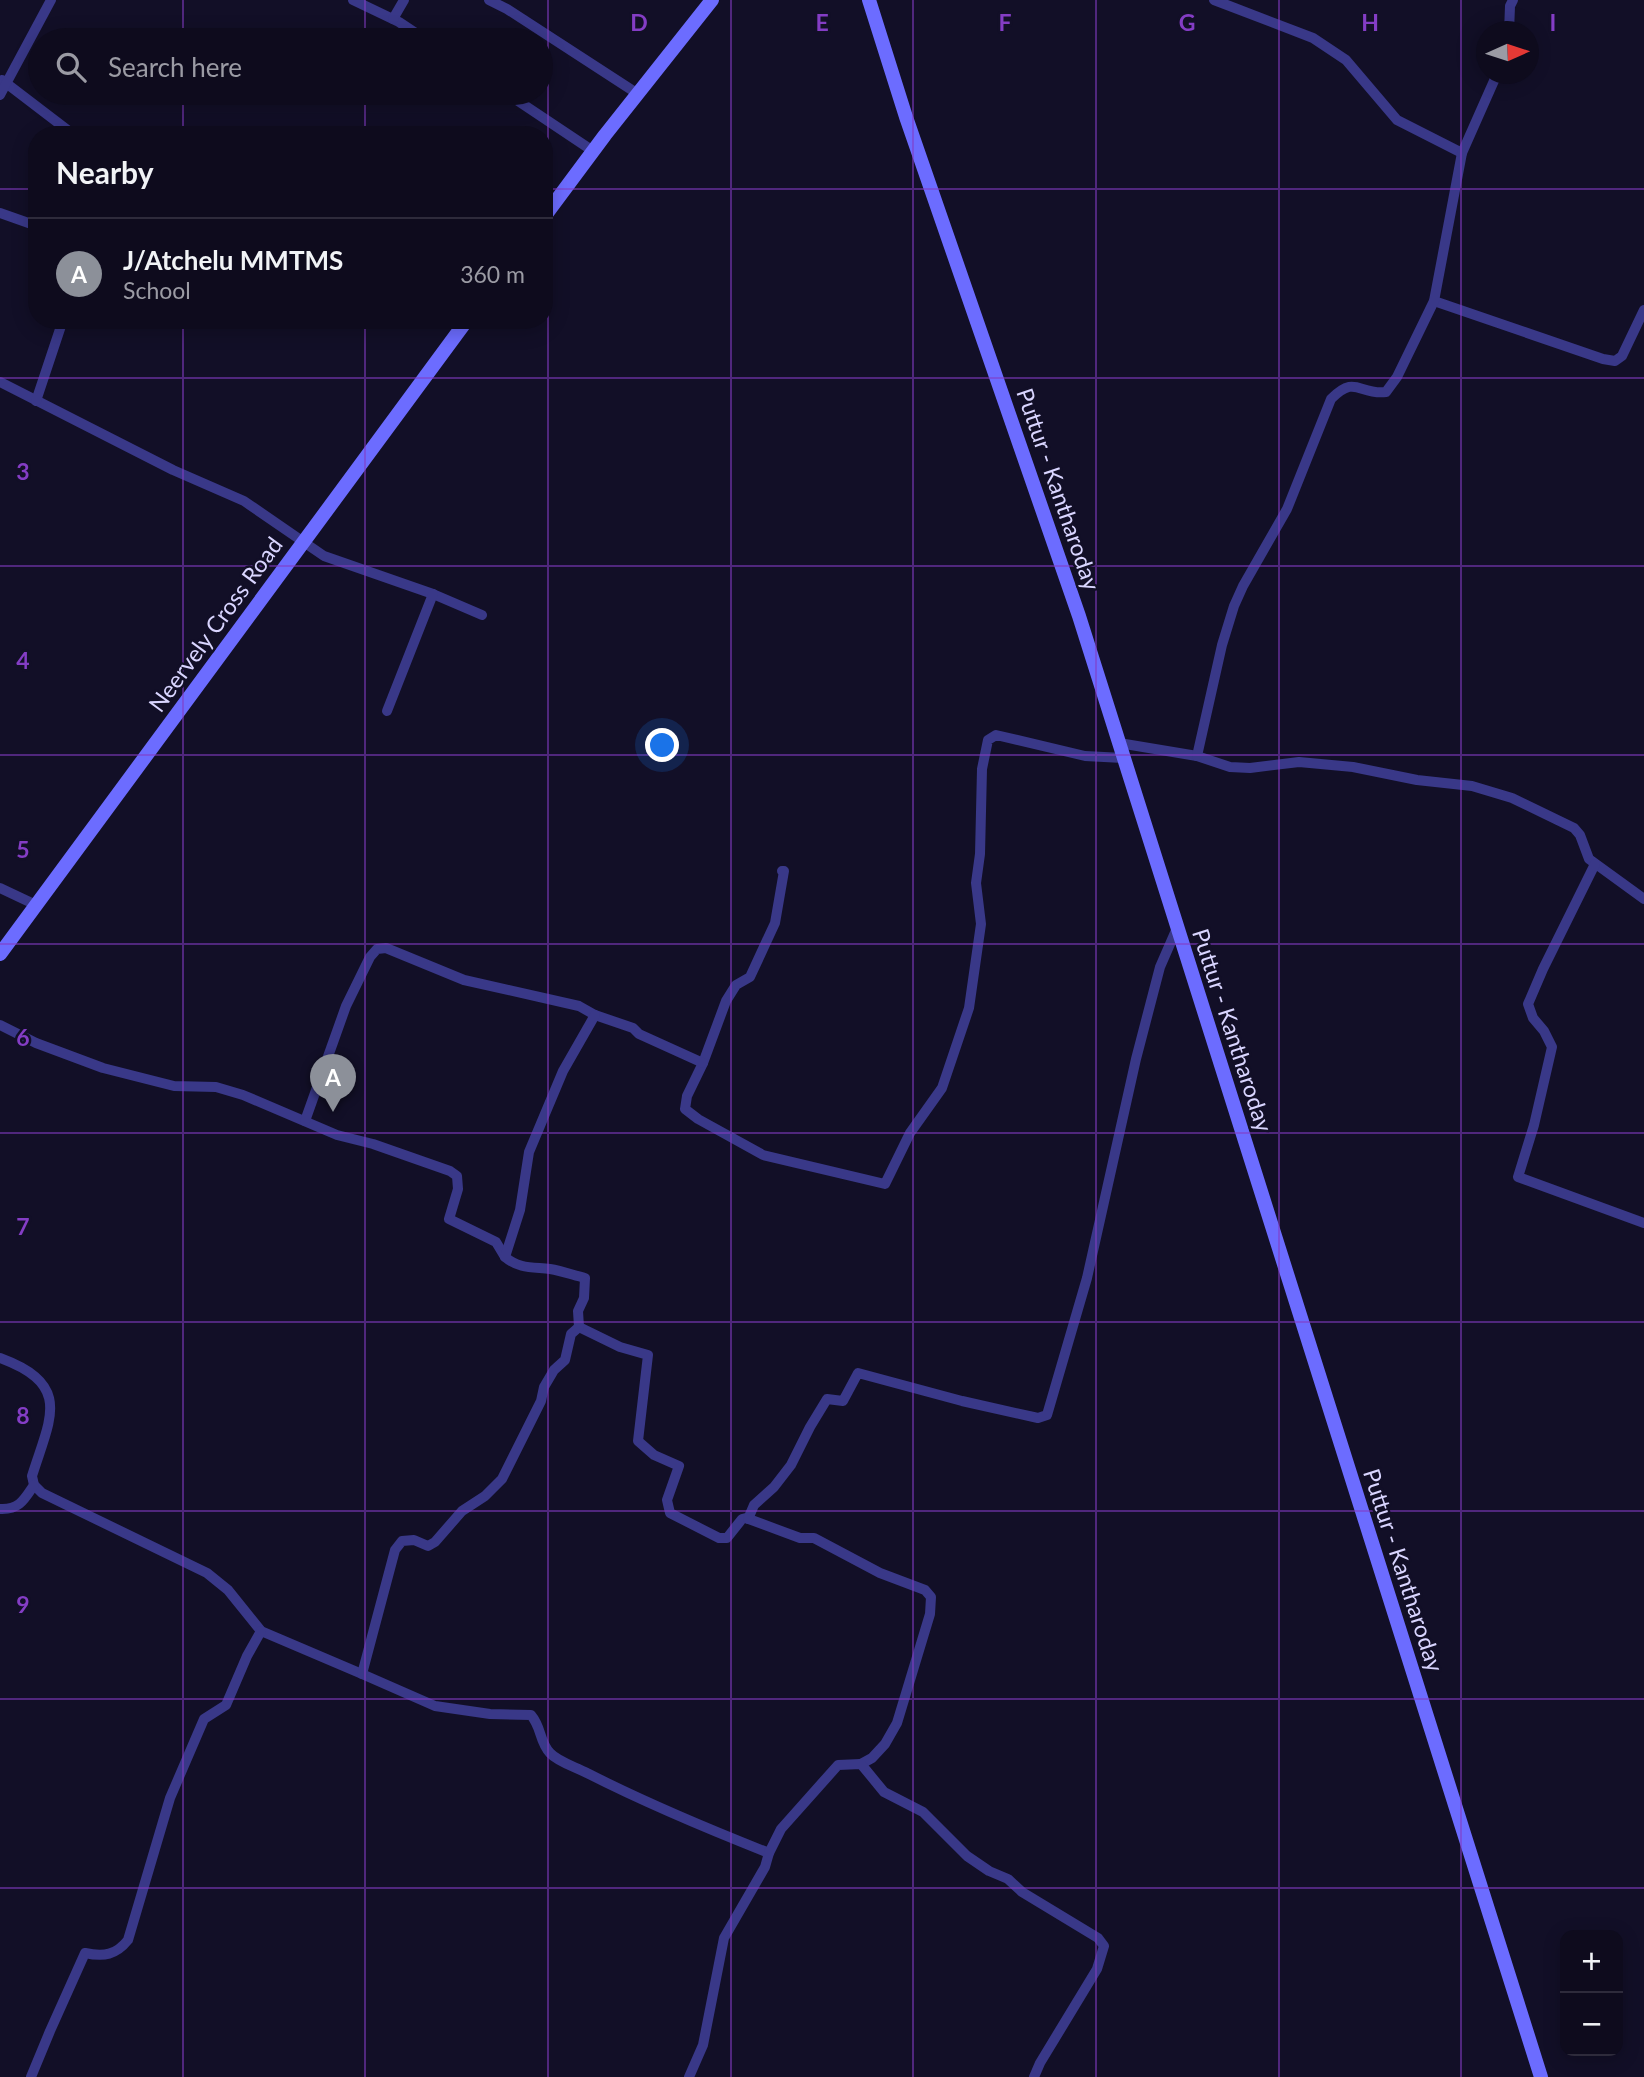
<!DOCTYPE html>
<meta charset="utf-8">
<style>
:root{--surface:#0e0b1d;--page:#171426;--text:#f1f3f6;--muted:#9b9ba4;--line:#2e2b3b;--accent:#8c9099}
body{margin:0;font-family:Lato,sans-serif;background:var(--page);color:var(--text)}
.controls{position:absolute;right:21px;bottom:21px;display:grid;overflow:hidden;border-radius:14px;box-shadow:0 4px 18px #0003}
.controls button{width:63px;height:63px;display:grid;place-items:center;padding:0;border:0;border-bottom:2px solid var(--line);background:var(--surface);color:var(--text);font:35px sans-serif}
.compass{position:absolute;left:1476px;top:21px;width:63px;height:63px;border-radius:50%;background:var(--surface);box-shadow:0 4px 18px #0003;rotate:87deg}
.you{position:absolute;left:663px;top:746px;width:24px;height:24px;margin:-18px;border:5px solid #fff;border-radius:50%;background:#1a73e8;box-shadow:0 0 0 10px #1a73e833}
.badge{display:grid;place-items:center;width:46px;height:46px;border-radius:50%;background:var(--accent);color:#fff;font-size:23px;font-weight:700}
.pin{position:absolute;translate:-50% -58px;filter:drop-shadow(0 2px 4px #0008)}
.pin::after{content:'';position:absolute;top:37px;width:24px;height:21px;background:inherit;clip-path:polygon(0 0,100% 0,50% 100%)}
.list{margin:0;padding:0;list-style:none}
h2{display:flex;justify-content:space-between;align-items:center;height:91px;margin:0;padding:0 28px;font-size:30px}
h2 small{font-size:23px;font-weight:400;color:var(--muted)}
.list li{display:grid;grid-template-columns:46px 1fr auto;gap:21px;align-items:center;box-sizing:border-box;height:112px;padding:0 28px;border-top:2px solid var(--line)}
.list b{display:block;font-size:26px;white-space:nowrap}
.list p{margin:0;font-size:23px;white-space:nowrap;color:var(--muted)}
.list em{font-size:23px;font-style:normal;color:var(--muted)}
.icon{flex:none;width:38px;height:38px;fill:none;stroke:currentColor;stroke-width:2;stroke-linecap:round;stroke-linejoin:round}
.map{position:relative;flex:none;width:1644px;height:2077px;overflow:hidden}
.search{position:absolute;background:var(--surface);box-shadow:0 4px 18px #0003;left:28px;top:28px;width:525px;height:77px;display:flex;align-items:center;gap:18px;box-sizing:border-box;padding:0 24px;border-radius:38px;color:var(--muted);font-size:26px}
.panel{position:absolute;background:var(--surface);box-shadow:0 4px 18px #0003;left:28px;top:126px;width:525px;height:203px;border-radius:28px}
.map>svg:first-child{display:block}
</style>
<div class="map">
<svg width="1644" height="2077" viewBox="0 0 1644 2077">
<rect width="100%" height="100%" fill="#120f27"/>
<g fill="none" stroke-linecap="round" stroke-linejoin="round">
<!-- street -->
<g stroke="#393888" stroke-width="10">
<polyline points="353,0 399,22 426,40"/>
<polyline points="489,0 507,9 638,94"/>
<polyline points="1214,0 1313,38 1346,60 1397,120 1462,153"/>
<polyline points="393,19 404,0"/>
<polyline points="1509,32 1510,6 1513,0"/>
<polyline points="2,80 74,135"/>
<polyline points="506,93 593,151"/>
<polyline points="0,95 51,0"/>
<polyline points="0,213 37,226"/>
<polyline points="1434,301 1603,359 1615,361 1622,356 1644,310"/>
<polyline points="0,382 173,470 244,501 324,556 433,594 482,615"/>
<polyline points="36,401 63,320"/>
<polyline points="387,711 433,594"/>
<polyline points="1119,743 1197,756 1230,767 1250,768 1299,762 1353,767 1417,780 1472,786 1512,798 1574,828 1580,835 1589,859 1644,899"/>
<path d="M1197,756L1222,645L1234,606L1243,586L1287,509L1331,399C1356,374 1358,395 1386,392L1397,377L1434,301L1462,153L1497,74"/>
<polyline points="1595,864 1543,969 1528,1004 1533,1018 1544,1031 1552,1047 1534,1125 1518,1177 1644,1223"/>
<polyline points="782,871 784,871 775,923 750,977 736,985 726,1001 703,1063 687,1096 685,1109 698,1119 763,1155 885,1184 910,1133 942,1088 969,1008 981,924 976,883 980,854 982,769 988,740 996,735 1085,756 1123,758"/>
<polyline points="0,888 36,905"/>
<polyline points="0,1025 36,1043 103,1068 174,1086 216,1087 243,1095 337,1135 373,1144 450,1171 457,1176 458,1189 449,1219 496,1242 505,1257"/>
<polyline points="305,1121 346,1006 370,957 377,949 386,948 464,980 579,1006 595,1015 633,1028 639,1034 703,1063"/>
<polyline points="579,1327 620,1347 648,1355 638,1441 654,1455 679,1466 667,1500 670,1513 719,1538 727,1538 742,1519 746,1518 800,1538 814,1538 880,1573 925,1590 931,1597 930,1614 897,1723 885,1744 872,1758 861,1764"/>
<path d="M0,1358C73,1385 50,1418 32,1476L34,1485L42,1493L207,1573L228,1590L261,1631L362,1674L435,1706L490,1714L531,1715C542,1728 539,1741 550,1753C558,1762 576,1767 587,1773C646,1803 708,1829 769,1853"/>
<path d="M0,1509C19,1510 24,1500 34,1485"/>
<polyline points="748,1519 754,1505 774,1487 791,1465 810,1427 827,1399 843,1401 858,1373 962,1401 1038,1418 1047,1415 1087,1278 1136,1059 1160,967 1177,928"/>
<path d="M362,1674L395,1550L402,1541L414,1540L428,1546L435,1542L462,1511L485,1496L502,1479L541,1401L544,1387L554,1370L565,1360L571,1334L579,1327L578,1311L584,1298L585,1278C573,1275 562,1271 550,1269C533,1267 519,1269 505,1257L520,1210L529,1152L563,1071L595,1015"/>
<path d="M31,2077L50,2031L85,1953C104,1957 116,1955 128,1940L170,1798L204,1719L226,1705L247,1656L261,1631"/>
<polyline points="689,2077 703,2045 724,1938 765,1867 769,1853 781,1829 838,1765 861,1764 884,1792 923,1812 967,1856 989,1871 1008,1879 1022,1892 1098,1938 1104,1946 1097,1969 1040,2063 1034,2077"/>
</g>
<!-- secondary -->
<g stroke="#6c6cff" stroke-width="14">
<polyline points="869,0 906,117 1079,616 1541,2077"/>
<polyline points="544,217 605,135 712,0"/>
<polyline points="0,954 467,320"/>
</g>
</g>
<!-- grid -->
<path fill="none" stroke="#843dc5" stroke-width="2" stroke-opacity="0.55" d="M183,0V40M365,0V40M548,0V2077M731,0V2077M913,0V2077M1096,0V2077M1279,0V2077M1461,0V2077M183,93V135M365,93V135M0,189H37M544,189H1644M183,320V2077M365,320V2077M0,378H1644M0,566H1644M0,755H1644M0,944H1644M0,1133H1644M0,1322H1644M0,1511H1644M0,1699H1644M0,1888H1644"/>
<g text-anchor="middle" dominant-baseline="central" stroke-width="5" stroke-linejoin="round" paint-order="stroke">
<!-- street labels -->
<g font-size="23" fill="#d9d5ff" stroke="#120f27">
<text transform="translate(1059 489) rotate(71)">Puttur - Kantharoday</text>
<text transform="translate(215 624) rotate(-54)">Neervely Cross Road</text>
<text transform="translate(1233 1030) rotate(72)">Puttur - Kantharoday</text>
<text transform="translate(1404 1570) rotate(72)">Puttur - Kantharoday</text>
</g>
</g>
<g font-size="23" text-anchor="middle" font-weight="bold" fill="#843dc5" stroke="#120f27" stroke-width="5" stroke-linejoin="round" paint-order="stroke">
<text x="639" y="31">D</text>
<text x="822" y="31">E</text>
<text x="1005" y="31">F</text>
<text x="1187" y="31">G</text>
<text x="1370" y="31">H</text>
<text x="1553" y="31">I</text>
<text x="23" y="480">3</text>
<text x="23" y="669">4</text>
<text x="23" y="858">5</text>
<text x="23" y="1046">6</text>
<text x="23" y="1235">7</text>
<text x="23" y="1424">8</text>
<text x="23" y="1613">9</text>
</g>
</svg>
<div class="controls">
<button>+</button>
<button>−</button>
</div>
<svg class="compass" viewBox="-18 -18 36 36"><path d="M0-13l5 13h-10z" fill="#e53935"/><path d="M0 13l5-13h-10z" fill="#9b9ba4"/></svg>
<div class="you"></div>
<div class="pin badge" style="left:333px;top:1112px">A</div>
<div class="search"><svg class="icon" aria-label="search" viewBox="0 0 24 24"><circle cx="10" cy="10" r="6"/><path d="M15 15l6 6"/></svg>Search here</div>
<section class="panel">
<h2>Nearby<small></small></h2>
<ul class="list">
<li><span class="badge">A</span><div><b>J/Atchelu MMTMS</b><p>School</p></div><em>360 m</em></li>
</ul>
</section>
</div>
